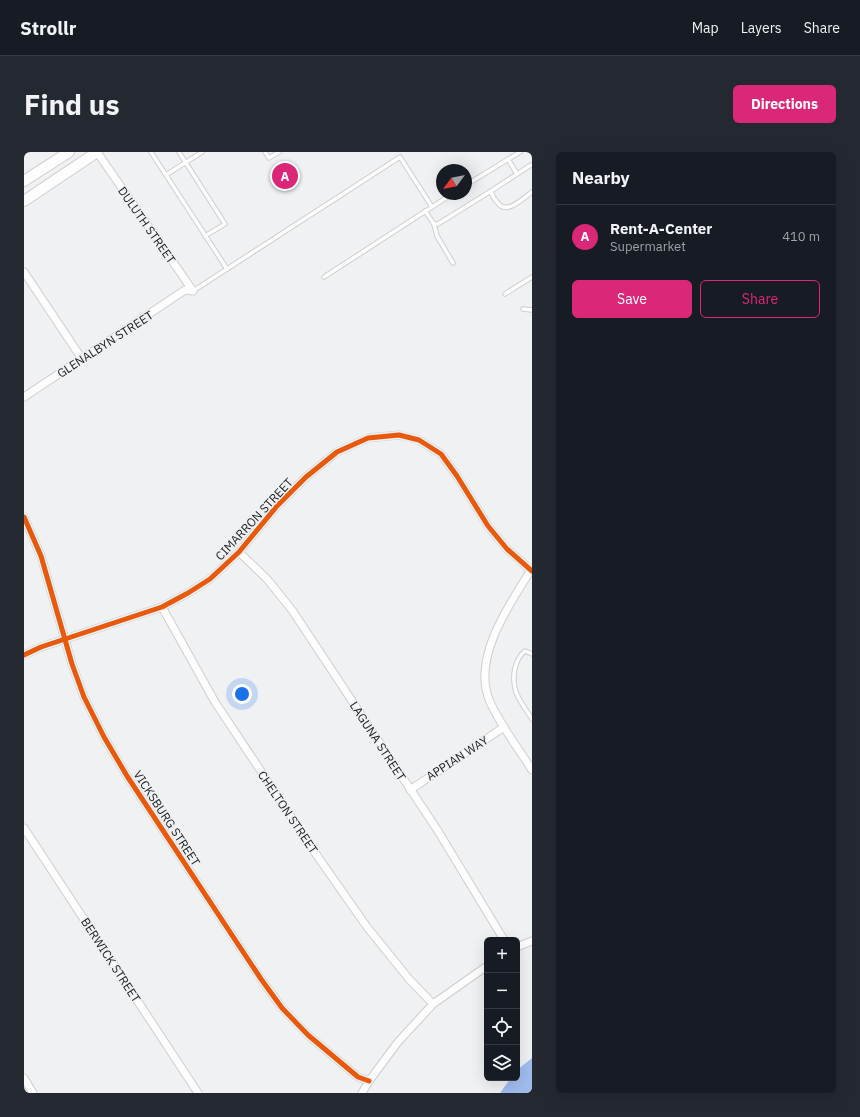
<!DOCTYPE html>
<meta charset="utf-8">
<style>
:root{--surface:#171b24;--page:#242831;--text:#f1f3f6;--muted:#9ea1a6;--line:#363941;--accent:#db2777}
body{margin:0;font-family:"IBM Plex Sans",sans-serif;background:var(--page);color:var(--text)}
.controls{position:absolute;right:12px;bottom:12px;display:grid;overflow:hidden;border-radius:6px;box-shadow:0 4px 16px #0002}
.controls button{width:36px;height:36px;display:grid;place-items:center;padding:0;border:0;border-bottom:1px solid var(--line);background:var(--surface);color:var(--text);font:20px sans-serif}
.compass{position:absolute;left:412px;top:12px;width:36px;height:36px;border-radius:50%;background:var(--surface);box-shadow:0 4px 16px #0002;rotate:238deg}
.you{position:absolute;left:218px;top:542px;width:14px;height:14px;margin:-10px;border:3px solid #fff;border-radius:50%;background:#1a73e8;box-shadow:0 0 0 6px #1a73e833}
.badge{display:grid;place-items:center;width:26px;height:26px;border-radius:50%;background:var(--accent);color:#fff;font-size:13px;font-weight:700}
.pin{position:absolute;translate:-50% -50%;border:2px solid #fff;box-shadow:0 1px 4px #0006}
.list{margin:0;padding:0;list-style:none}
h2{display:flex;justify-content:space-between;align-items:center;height:52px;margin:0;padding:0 16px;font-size:17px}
h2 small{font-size:13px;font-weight:400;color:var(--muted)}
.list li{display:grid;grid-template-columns:26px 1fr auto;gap:12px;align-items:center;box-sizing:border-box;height:64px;padding:0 16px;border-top:1px solid var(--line)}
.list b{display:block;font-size:15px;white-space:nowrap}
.list p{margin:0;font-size:13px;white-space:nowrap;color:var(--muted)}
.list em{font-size:13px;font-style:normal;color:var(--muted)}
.actions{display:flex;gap:8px;padding:12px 16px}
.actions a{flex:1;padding:9px 0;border:1px solid var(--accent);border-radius:6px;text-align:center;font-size:14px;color:var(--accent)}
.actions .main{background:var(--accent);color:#fff}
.icon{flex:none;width:22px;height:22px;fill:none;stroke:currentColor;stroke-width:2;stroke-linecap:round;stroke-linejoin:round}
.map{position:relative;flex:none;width:508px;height:941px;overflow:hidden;border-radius:6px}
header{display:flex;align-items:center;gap:24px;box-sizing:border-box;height:56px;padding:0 20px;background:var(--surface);border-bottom:1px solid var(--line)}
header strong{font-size:19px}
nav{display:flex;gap:22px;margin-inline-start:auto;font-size:14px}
.intro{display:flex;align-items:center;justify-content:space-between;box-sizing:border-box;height:96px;padding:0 24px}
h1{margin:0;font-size:28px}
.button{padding:10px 18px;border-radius:6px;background:var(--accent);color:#fff;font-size:14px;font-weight:700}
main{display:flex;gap:24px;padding:0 24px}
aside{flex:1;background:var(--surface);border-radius:6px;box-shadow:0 4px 16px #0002}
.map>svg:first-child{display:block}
</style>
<header>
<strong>Strollr</strong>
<nav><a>Map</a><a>Layers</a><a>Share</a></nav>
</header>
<div class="intro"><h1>Find us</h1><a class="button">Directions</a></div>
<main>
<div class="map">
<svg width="508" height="941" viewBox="0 0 508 941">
<rect width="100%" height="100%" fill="#f0f1f3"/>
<!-- water -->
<polygon fill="#a0bced" points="508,906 508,941 476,941 487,926 493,926 493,918"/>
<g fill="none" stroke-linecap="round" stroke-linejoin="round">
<defs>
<g id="service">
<polyline points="127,0 203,117"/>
<polyline points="155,0 201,72 181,84"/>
<polyline points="241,0 245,6 255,0"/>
<polyline points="484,7 493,22 507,13"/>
<path d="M493,22L467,39C468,43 470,47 473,50C482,64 498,47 508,40"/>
<polyline points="142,23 178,0"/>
<polyline points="442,33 496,0"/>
<polyline points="401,59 410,72 414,72 467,39"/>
<polyline points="410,72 413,84 429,111"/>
<polyline points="300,125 428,42"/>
<polyline points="169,139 376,5 408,55"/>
<polyline points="481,142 508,125"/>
<polyline points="499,157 508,158"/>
<path d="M508,502L501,499C491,507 488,523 491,536C492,545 503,559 508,567"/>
</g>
<g id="minor">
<polyline points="0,120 58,207"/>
<polyline points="0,245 161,138 169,139 73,0"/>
<polyline points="0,365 17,404 48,512 60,545 80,585 103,624 237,827 258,856 284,883 334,925 345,929"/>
<polyline points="215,400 243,427 268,458 414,679 480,788"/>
<path d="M507,418C485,453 447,507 466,550C477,574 494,596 508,618"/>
<polyline points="138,455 191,550 294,705 343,775 385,827 409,852"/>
<polyline points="0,503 17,495 138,455 164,441 186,427 215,400 253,354 282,325 313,300 344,286 375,283 395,288 417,302 433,324 464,374 483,397 508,419"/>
<polyline points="386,638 480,575"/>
<polyline points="0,676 174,941"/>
<polyline points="493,795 508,789"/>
<polyline points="0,926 9,941"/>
<polyline points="338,941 345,929 374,890 409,852 463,814"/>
</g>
<g id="secondary">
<polyline points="0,29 45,0"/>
<polyline points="0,49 73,0"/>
</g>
</defs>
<!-- service casing -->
<use href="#service" stroke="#cdcecf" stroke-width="5.5"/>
<!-- minor casing -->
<use href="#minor" stroke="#cdcecf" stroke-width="9"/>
<!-- secondary casing -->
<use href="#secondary" stroke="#cdcecf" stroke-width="12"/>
<!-- service -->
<use href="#service" stroke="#fdfdfd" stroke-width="3.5"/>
<!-- minor -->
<use href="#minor" stroke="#fdfdfd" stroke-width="7"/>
<!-- secondary -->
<use href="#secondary" stroke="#fdfdfd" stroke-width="10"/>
<defs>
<g id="cycleway">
<polyline points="0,365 17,404 48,512 60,545 80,585 103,624 237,827 258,856 284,883 334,925 345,929"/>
<polyline points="0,503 17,495 138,455 164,441 186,427 215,400 253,354 282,325 313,300 344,286 375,283 395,288 417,302 433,324 464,374 483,397 508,419"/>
</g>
</defs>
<!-- cycleway casing -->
<use href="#cycleway" stroke="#eff1f4" stroke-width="8"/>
<!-- cycleway -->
<use href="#cycleway" stroke="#e8590c" stroke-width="5"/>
</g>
<g text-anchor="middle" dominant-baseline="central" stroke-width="3" stroke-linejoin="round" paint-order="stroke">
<!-- street labels -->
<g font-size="12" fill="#1d1e1e" stroke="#eff1f4">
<text transform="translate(123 73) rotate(55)">DULUTH STREET</text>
<text transform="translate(81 192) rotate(-33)">GLENALBYN STREET</text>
<text transform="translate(230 367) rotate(-47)">CIMARRON STREET</text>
<text transform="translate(354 589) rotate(57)">LAGUNA STREET</text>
<text transform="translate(433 606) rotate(-33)">APPIAN WAY</text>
<text transform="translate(264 660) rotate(56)">CHELTON STREET</text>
<text transform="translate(143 666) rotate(57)">VICKSBURG STREET</text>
<text transform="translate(87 808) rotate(57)">BERWICK STREET</text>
</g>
</g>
</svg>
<div class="controls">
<button>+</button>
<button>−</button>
<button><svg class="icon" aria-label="locate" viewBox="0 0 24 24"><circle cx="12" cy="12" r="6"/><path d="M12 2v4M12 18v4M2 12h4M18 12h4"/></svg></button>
<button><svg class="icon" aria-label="layers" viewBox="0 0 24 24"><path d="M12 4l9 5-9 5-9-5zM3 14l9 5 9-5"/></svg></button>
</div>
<svg class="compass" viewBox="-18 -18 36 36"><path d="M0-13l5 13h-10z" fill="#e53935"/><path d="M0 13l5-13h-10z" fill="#9ea1a6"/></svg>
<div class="you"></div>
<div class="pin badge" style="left:261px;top:24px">A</div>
</div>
<aside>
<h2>Nearby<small></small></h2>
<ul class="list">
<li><span class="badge">A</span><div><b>Rent-A-Center</b><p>Supermarket</p></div><em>410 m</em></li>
</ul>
<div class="actions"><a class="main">Save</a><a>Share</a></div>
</aside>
</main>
